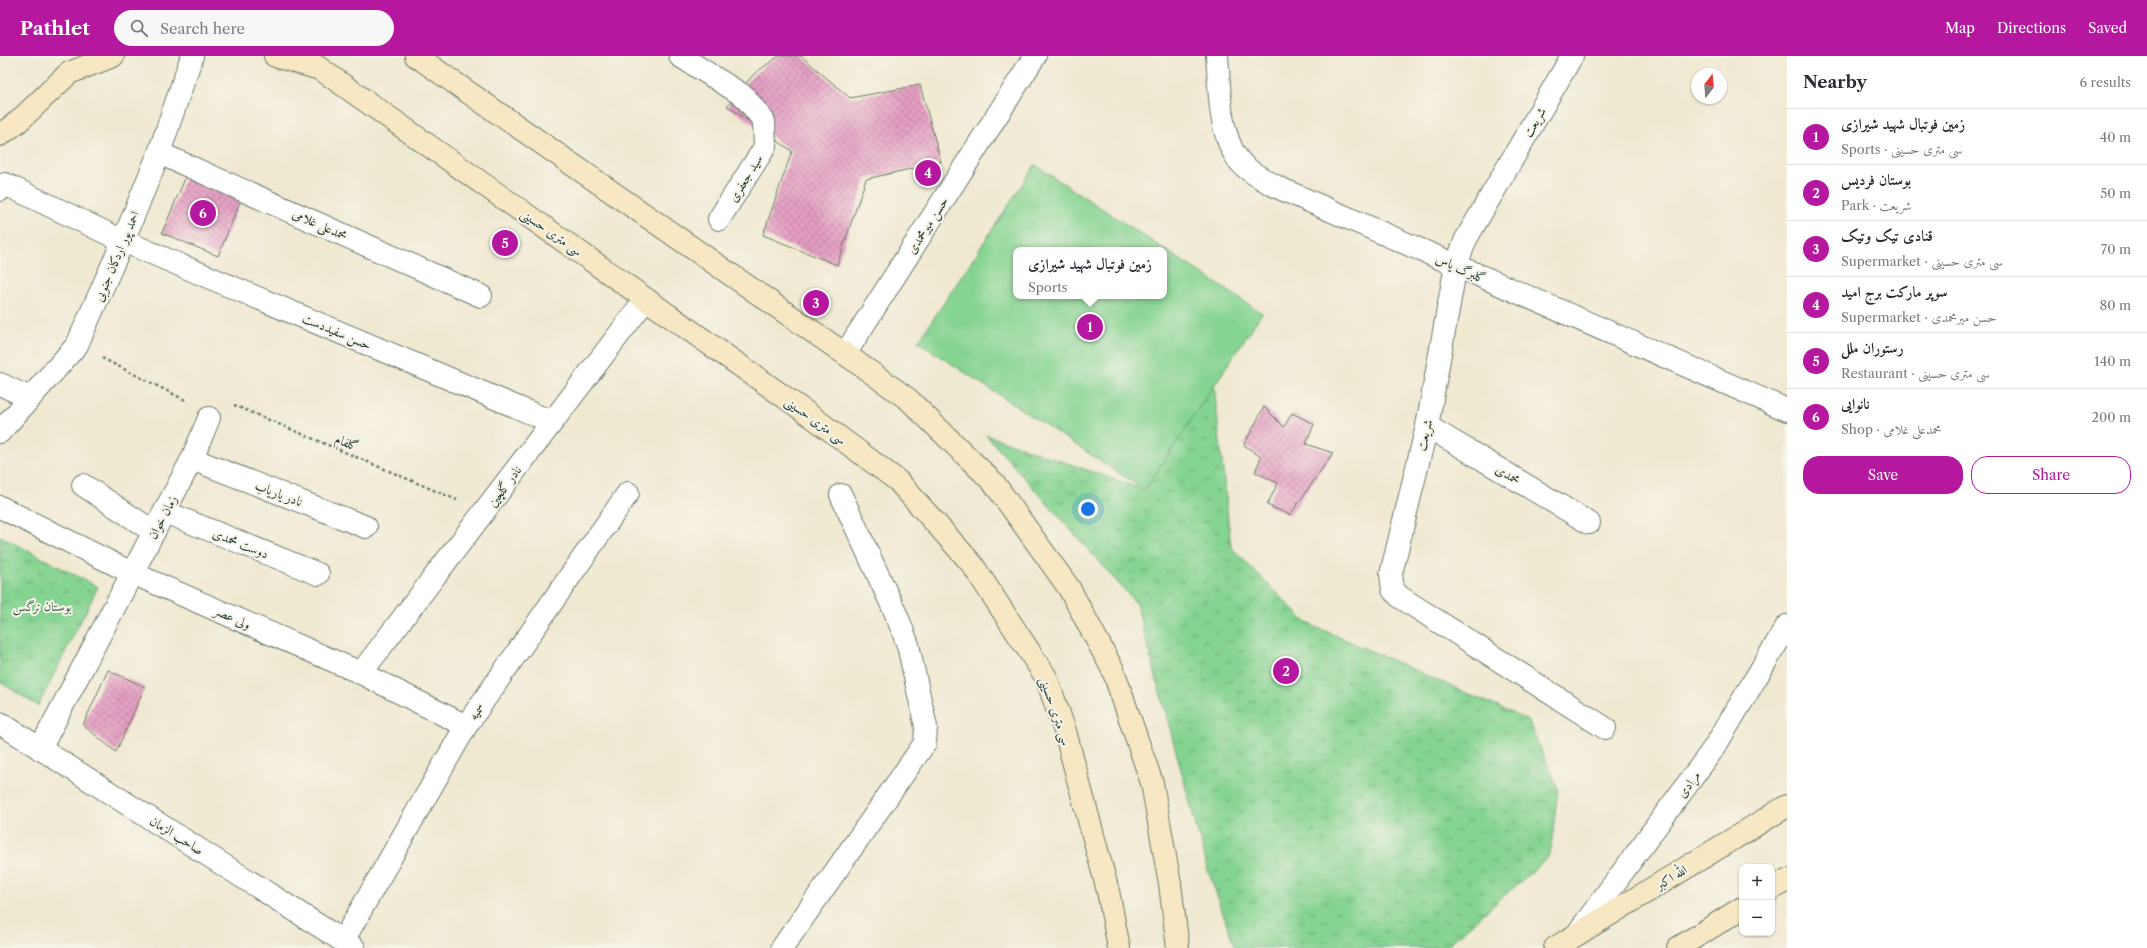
<!DOCTYPE html>
<meta charset="utf-8">
<style>
:root{--surface:#fff;--page:#f7f7f7;--text:#2b2b33;--muted:#7c7c81;--line:#e1e1e2;--accent:#b5179e}
body{margin:0;font-family:"Libre Caslon Text",Amiri,serif;background:var(--page);color:var(--text)}
.controls{position:absolute;right:12px;bottom:12px;display:grid;overflow:hidden;border-radius:8px;box-shadow:0 1px 3px #0004}
.controls button{width:36px;height:36px;display:grid;place-items:center;padding:0;border:0;border-bottom:1px solid var(--line);background:var(--surface);color:var(--text);font:20px sans-serif}
.compass{position:absolute;left:1691px;top:12px;width:36px;height:36px;border-radius:50%;background:var(--surface);box-shadow:0 1px 3px #0004;rotate:16deg}
.you{position:absolute;left:1088px;top:453px;width:14px;height:14px;margin:-10px;border:3px solid #fff;border-radius:50%;background:#1a73e8;box-shadow:0 0 0 6px #1a73e833}
.badge{display:grid;place-items:center;width:26px;height:26px;border-radius:50%;background:var(--accent);color:#fff;font-size:13px;font-weight:700}
.pin{position:absolute;translate:-50% -50%;border:2px solid #fff;box-shadow:0 1px 4px #0006}
.popup{position:absolute;left:1013px;top:191px;width:154px;height:52px;box-sizing:border-box;display:grid;place-content:center;border-radius:8px;background:var(--surface);filter:drop-shadow(0 1px 3px #0005);font-size:13px;white-space:nowrap;color:var(--muted)}
.popup b{font-size:15px;color:var(--text)}
.popup::after{content:'';position:absolute;left:50%;top:100%;margin-left:-8px;border:8px solid transparent;border-top-color:var(--surface)}
.list{margin:0;padding:0;list-style:none}
h2{display:flex;justify-content:space-between;align-items:center;height:52px;margin:0;padding:0 16px;font-size:17px}
h2 small{font-size:13px;font-weight:400;color:var(--muted)}
.list li{display:grid;grid-template-columns:26px 1fr auto;gap:12px;align-items:center;box-sizing:border-box;height:56px;padding:0 16px;border-top:1px solid var(--line)}
.list b{display:block;font-size:15px;white-space:nowrap}
.list p{margin:0;font-size:13px;white-space:nowrap;color:var(--muted)}
.list em{font-size:13px;font-style:normal;color:var(--muted)}
.actions{display:flex;gap:8px;padding:12px 16px}
.actions a{flex:1;padding:9px 0;border:1px solid var(--accent);border-radius:16px;text-align:center;font-size:14px;color:var(--accent)}
.actions .main{background:var(--accent);color:#fff}
.icon{flex:none;width:22px;height:22px;fill:none;stroke:currentColor;stroke-width:2;stroke-linecap:round;stroke-linejoin:round}
.map{position:relative;flex:none;width:1787px;height:892px;overflow:hidden}
header{display:flex;align-items:center;gap:24px;box-sizing:border-box;height:56px;padding:0 20px;background:var(--accent);color:#fff}
header strong{font-size:19px}
nav{display:flex;gap:22px;margin-inline-start:auto;font-size:14px}
.search{width:280px;height:36px;background:var(--page);display:flex;align-items:center;gap:10px;box-sizing:border-box;padding:0 14px;border-radius:22px;color:var(--muted);font-size:15px}
main{display:flex}
aside{flex:1;background:var(--surface)}
.map>svg:first-child{display:block}
</style>
<header>
<strong>Pathlet</strong>
<div class="search"><svg class="icon" aria-label="search" viewBox="0 0 24 24"><circle cx="10" cy="10" r="6"/><path d="M15 15l6 6"/></svg>Search here</div>
<nav><a>Map</a><a>Directions</a><a>Saved</a></nav>
</header>
<main>
<div class="map">
<svg width="1787" height="892" viewBox="0 0 1787 892">
<defs>
<pattern id="park-tufts" width="24" height="20" patternUnits="userSpaceOnUse"><rect width="24" height="20" fill="#86d492"/><path d="M3 7l-1-3M5 7V3M7 7l1-3M15 17l-1-3M17 17v-4M19 17l1-3" fill="none" stroke="#6dad78"/></pattern>
<pattern id="building-cross-hatch" width="8" height="8" patternUnits="userSpaceOnUse"><rect width="8" height="8" fill="#e59ec3"/><path d="M0 0l8 8M0 8l8-8" fill="none" stroke="#b9829f"/></pattern>
</defs>
<rect width="100%" height="100%" fill="#f7f3e8"/>
<filter id="ink" filterUnits="userSpaceOnUse"><feTurbulence type="fractalNoise" baseFrequency=".025" numOctaves="2"/><feDisplacementMap in="SourceGraphic" scale="8" xChannelSelector="R" yChannelSelector="G"/><feConvolveMatrix kernelMatrix="1 2 1 2 8 2 1 2 1" color-interpolation-filters="sRGB"/></filter>
<filter id="wash" filterUnits="userSpaceOnUse"><feTurbulence type="fractalNoise" baseFrequency=".012" numOctaves="4" result="noise"/><feDisplacementMap in="SourceGraphic" scale="16" xChannelSelector="R" yChannelSelector="G"/><feGaussianBlur stdDeviation="0.9" result="paint"/><feColorMatrix in="noise" values="0 0 0 0 0 0 0 0 0 0 0 0 0 0 0 0 0 1.4 0 .05"/><feComposite in="paint" operator="in"/></filter>
<g filter="url(#wash)">
<rect width="100%" height="100%" fill="#f0e9d2"/>
<!-- green -->
<path fill="#86d492" stroke="#528863" fill-rule="evenodd" d="M1035,109L1262,257L1145,434L918,286ZM1016,194H1164V240H1016Z"/>
<!-- park -->
<g fill="url(#park-tufts)" stroke="#528863">
<polygon points="1214,329 1231,491 1307,567 1528,664 1558,732 1550,800 1444,892 1235,892 1208,814 1136,547 986,379 1145,434"/>
<polygon points="0,480 98,531 38,650 0,626"/>
</g>
<g id="blocks">
<!-- building -->
<g fill="url(#building-cross-hatch)">
<polygon points="779,0 801,0 850,42 920,29 941,106 866,123 837,209 763,179 792,95 727,50 754,18"/>
<polygon points="189,113 244,136 218,200 162,177"/>
<polygon points="1264,351 1284,371 1292,357 1314,368 1306,388 1333,397 1290,459 1267,449 1278,427 1255,416 1261,401 1244,389"/>
<polygon points="108,614 145,631 116,696 83,669"/>
</g>
</g>
</g>
<g filter="url(#ink)">
<use href="#blocks" fill-opacity="0" stroke="#68796b" stroke-width="1"/>
<g fill="none" stroke-linecap="round" stroke-linejoin="round">
<defs>
<g id="minor">
<polyline points="680,0 744,40 764,65 765,91 719,163"/>
<path d="M1217,0C1220,32 1218,74 1237,102C1246,115 1263,123 1277,131L1787,354"/>
<polyline points="1572,0 1466,183 1456,209 1427,370 1391,518 1393,534 1400,541 1605,672"/>
<polyline points="159,97 481,240"/>
<polyline points="0,134 5,128 123,185 552,366"/>
<polyline points="845,298 1035,0"/>
<polyline points="0,328 30,342"/>
<polyline points="1427,370 1589,467"/>
<polyline points="0,376 77,289 123,185 159,97 192,0"/>
<polyline points="192,403 366,471"/>
<polyline points="83,429 154,476"/>
<polyline points="0,451 132,517 361,617 466,670"/>
<polyline points="165,456 318,518"/>
<polyline points="361,617 646,243"/>
<polyline points="0,667 354,892"/>
<polyline points="40,693 192,403 209,362"/>
<polyline points="1577,878 1714,692 1787,570"/>
<polyline points="343,885 466,670 628,437"/>
<polyline points="782,892 925,687 926,671 908,589 897,560 841,439"/>
</g>
<g id="secondary">
<polyline points="275,0 316,12"/>
<polyline points="302,0 807,357 898,425 972,508 1046,621 1065,675 1108,835 1119,892"/>
<polyline points="416,0 845,298 908,343 994,427 1069,532 1113,614 1152,727 1170,828 1178,892"/>
<polyline points="0,79 19,65 69,17 113,0"/>
<polyline points="1772,833 1787,824"/>
<polyline points="1555,892 1787,750"/>
<polyline points="1678,892 1742,852"/>
</g>
</defs>
<!-- minor casing -->
<use href="#minor" stroke="#68796b" stroke-width="24"/>
<!-- secondary casing -->
<use href="#secondary" stroke="#68796b" stroke-width="24"/>
<!-- path -->
<g stroke="#68796b" stroke-width="2.5" stroke-dasharray="3 3" stroke-linecap="butt">
<polyline points="102,302 187,345"/>
<polyline points="234,349 457,444"/>
</g>
<!-- minor -->
<use href="#minor" stroke="#fff" stroke-width="22"/>
<!-- secondary -->
<use href="#secondary" stroke="#f7e8c3" stroke-width="22"/>
</g>
</g>
<g text-anchor="middle" dominant-baseline="central" stroke-width="4" stroke-linejoin="round" paint-order="stroke">
<!-- street labels -->
<g font-size="13" fill="#1f3d34" stroke="#f7f3e8">
<text transform="translate(1534 66) rotate(-60)">شریعت</text>
<text transform="translate(745 122) rotate(-58)">سید جعفری</text>
<text transform="translate(320 168) rotate(24)">محمدعلی غلامی</text>
<text transform="translate(927 169) rotate(-57)">حسن میرمحمدی</text>
<text transform="translate(552 176) rotate(35)">سی متری حسینی</text>
<text transform="translate(116 200) rotate(-67)">احمد پور اردکان جنوبی</text>
<text transform="translate(1461 212) rotate(24)">گلبرگ یاس</text>
<text transform="translate(337 275) rotate(23)">حسن سفیددست</text>
<text transform="translate(816 364) rotate(36)">سی متری حسینی</text>
<text transform="translate(1424 379) rotate(-77)">شریعت</text>
<text transform="translate(347 386) rotate(23)">گلفام</text>
<text transform="translate(1508 418) rotate(31)">محمدی</text>
<text transform="translate(504 430) rotate(-54)">نادر گلچین</text>
<text transform="translate(279 437) rotate(21)">نادر یاریاب</text>
<text transform="translate(162 461) rotate(-62)">زمان خوان</text>
<text transform="translate(241 487) rotate(22)">دوست محمدی</text>
<text transform="translate(233 561) rotate(24)">ولی عصر</text>
<text transform="translate(476 655) rotate(-55)">سمیه</text>
<text transform="translate(1056 655) rotate(71)">سی متری حسینی</text>
<text transform="translate(1688 728) rotate(-54)">مرادی</text>
<text transform="translate(177 779) rotate(32)">صاحب الزمان</text>
<text transform="translate(1671 821) rotate(-32)">الله اکبر</text>
</g>
<!-- park labels -->
<g font-size="13" fill="#345b47" stroke="#f7f3e8">
<text x="42" y="550">بوستان نرگس</text>
</g>
</g>
</svg>
<div class="controls">
<button>+</button>
<button>−</button>
</div>
<svg class="compass" viewBox="-18 -18 36 36"><path d="M0-13l5 13h-10z" fill="#e53935"/><path d="M0 13l5-13h-10z" fill="#7c7c81"/></svg>
<div class="you"></div>
<div class="pin badge" style="left:1090px;top:271px">1</div>
<div class="popup"><b>زمین فوتبال شهید شیرازی</b>Sports</div>
<div class="pin badge" style="left:1286px;top:615px">2</div>
<div class="pin badge" style="left:816px;top:247px">3</div>
<div class="pin badge" style="left:928px;top:117px">4</div>
<div class="pin badge" style="left:505px;top:187px">5</div>
<div class="pin badge" style="left:203px;top:157px">6</div>
</div>
<aside>
<h2>Nearby<small>6 results</small></h2>
<ul class="list">
<li><span class="badge">1</span><div><b>زمین فوتبال شهید شیرازی</b><p>Sports · سی متری حسینی</p></div><em>40 m</em></li>
<li><span class="badge">2</span><div><b>بوستان فردیس</b><p>Park · شریعت</p></div><em>50 m</em></li>
<li><span class="badge">3</span><div><b>قنادی تیک وتیک</b><p>Supermarket · سی متری حسینی</p></div><em>70 m</em></li>
<li><span class="badge">4</span><div><b>سوپر مارکت برج امید</b><p>Supermarket · حسن میرمحمدی</p></div><em>80 m</em></li>
<li><span class="badge">5</span><div><b>رستوران ملل</b><p>Restaurant · سی متری حسینی</p></div><em>140 m</em></li>
<li><span class="badge">6</span><div><b>نانوایی</b><p>Shop · محمدعلی غلامی</p></div><em>200 m</em></li>
</ul>
<div class="actions"><a class="main">Save</a><a>Share</a></div>
</aside>
</main>
